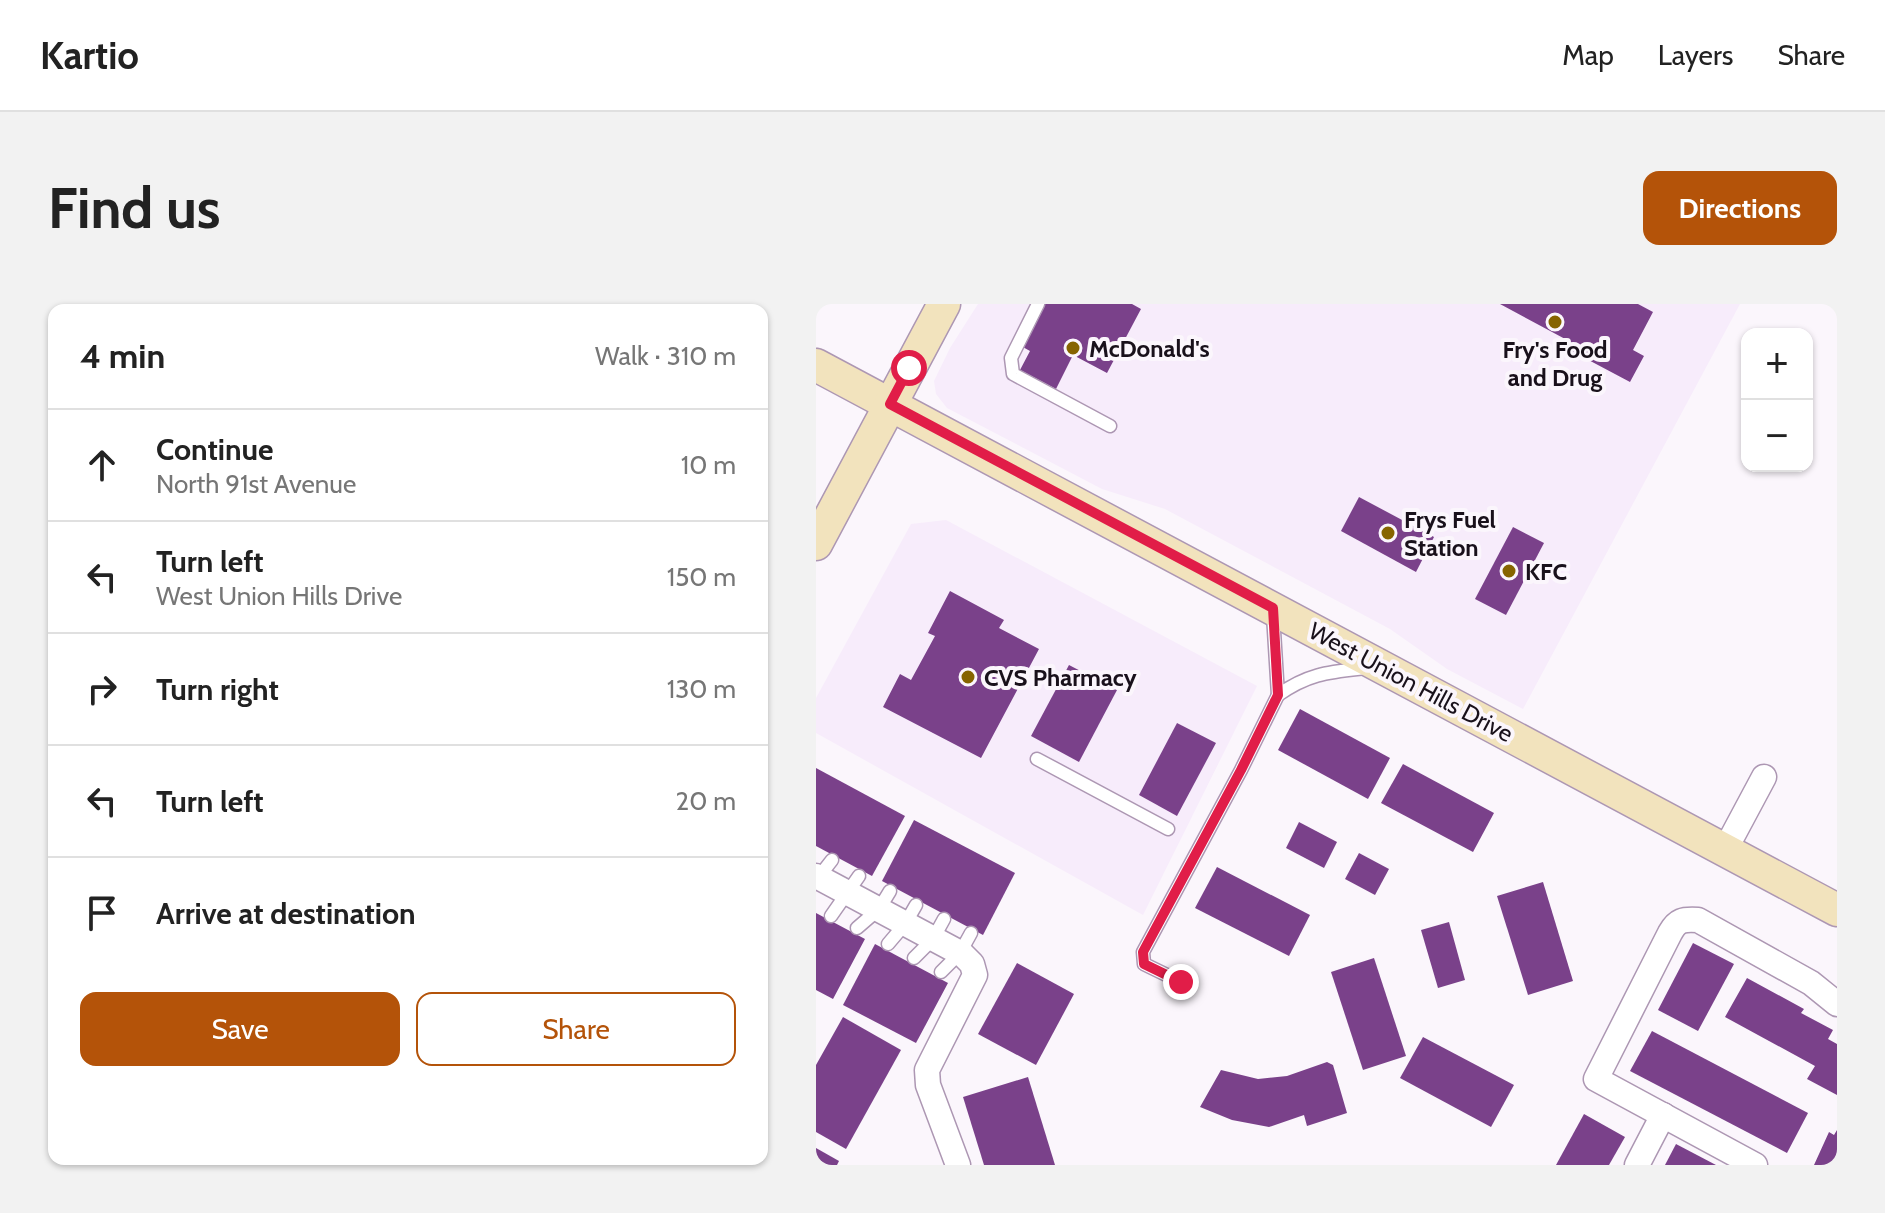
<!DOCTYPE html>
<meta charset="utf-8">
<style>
:root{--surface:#fff;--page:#f2f2f2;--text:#222;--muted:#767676;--line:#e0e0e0;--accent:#b45309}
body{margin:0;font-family:Cabin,sans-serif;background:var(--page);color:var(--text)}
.controls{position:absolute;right:24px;top:24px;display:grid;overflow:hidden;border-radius:16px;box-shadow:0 2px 6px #0004}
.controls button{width:72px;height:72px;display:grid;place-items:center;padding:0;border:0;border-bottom:2px solid var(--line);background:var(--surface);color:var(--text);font:40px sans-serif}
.stop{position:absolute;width:24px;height:24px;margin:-18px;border:6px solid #e11d48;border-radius:50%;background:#fff}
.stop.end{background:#e11d48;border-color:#fff;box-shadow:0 2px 8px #0008}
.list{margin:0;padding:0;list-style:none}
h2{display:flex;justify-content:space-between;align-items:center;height:104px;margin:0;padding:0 32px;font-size:34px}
h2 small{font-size:26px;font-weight:400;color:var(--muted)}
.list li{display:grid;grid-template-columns:52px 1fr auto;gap:24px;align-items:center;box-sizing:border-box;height:112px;padding:0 32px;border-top:2px solid var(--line)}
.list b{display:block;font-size:30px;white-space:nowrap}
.list p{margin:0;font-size:26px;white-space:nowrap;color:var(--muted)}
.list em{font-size:26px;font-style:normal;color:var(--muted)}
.actions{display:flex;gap:16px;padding:24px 32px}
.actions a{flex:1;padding:18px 0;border:2px solid var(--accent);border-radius:16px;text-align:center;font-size:28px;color:var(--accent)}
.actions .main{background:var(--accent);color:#fff}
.icon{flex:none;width:44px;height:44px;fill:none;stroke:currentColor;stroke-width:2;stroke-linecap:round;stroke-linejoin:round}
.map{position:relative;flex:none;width:1021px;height:861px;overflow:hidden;border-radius:16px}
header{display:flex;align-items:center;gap:48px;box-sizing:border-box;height:112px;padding:0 40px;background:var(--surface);border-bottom:2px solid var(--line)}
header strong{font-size:38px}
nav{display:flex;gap:44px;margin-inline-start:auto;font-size:28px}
.intro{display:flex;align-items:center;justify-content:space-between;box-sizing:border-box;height:192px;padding:0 48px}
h1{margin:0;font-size:56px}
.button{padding:20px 36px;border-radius:16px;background:var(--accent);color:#fff;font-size:28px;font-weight:700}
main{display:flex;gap:48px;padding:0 48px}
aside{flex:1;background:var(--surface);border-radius:16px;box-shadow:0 2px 6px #0004}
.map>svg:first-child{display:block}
</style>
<header>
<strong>Kartio</strong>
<nav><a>Map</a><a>Layers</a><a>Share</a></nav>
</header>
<div class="intro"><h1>Find us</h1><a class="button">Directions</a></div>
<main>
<aside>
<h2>4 min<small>Walk · 310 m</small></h2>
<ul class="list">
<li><svg class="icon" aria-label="ahead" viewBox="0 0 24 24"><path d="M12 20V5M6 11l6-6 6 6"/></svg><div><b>Continue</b><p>North 91st Avenue</p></div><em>10 m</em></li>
<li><svg class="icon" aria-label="left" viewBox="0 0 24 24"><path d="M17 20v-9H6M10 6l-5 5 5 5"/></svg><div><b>Turn left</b><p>West Union Hills Drive</p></div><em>150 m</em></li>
<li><svg class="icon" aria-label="right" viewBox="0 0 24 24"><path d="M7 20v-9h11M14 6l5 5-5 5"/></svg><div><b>Turn right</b></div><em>130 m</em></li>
<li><svg class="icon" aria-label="left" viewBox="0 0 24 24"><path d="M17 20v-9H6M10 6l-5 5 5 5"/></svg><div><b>Turn left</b></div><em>20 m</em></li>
<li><svg class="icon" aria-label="arrive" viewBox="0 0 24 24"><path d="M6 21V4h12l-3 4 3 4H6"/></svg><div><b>Arrive at destination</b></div></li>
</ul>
<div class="actions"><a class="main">Save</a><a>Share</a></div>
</aside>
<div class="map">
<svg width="1021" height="861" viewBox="0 0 1021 861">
<rect width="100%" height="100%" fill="#fbf6fc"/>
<!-- built -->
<g fill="#f7ecfb">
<polygon points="162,0 924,0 707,405 631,365 574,325 349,205 286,185 131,104 120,90 118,77 134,44"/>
<polygon points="130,216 441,382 327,611 0,429 0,394 95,220"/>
</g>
<!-- building -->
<g fill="#7a418a">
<polygon points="227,0 316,0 325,5 291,69 257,51 240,85 204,66 214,47 205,42"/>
<polygon points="684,0 822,0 837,8 817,46 828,52 814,78 748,43 751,36"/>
<polygon points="543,193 618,233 600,268 525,227"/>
<polygon points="697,223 728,239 690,311 659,295"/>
<polygon points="134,287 188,316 183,324 223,345 165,454 67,403 84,370 95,376 119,332 112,329"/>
<polygon points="253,361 301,386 263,458 215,432"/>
<polygon points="484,405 574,454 552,495 462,446"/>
<polygon points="361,419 400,439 361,512 323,491"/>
<polygon points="587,460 678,509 657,548 565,499"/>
<polygon points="0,464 89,512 56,572 0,542"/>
<polygon points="98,516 199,569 167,631 66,577"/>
<polygon points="483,518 521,538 508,564 470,544"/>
<polygon points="543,549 573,565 559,591 529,575"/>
<polygon points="401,563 494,611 473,652 379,604"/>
<polygon points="727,578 757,677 712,691 681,592"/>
<polygon points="0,609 49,635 17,695 0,686"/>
<polygon points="633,618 649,676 622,684 605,626"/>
<polygon points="877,639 918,660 882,727 842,706"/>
<polygon points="59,640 132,679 100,739 27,701"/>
<polygon points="558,654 590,752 547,766 515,668"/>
<polygon points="201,659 258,690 220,761 162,730"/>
<polygon points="931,674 988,705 985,709 1017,726 1012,735 1021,740 1021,791 991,775 999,762 909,713"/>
<polygon points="27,713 85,746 30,845 0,828 0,761"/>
<polygon points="836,727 992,809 971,849 814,767"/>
<polygon points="607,733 698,781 675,823 584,774"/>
<polygon points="511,758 517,761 531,809 491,822 488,811 453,823 416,816 384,803 405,766 442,775 471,772"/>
<polygon points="212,773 239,861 168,861 147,793"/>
<polygon points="768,810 809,833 793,861 740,861"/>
<polygon points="1021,826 1021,861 998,861 1013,828 1018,831"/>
<polygon points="860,840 900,861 849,861"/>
<polygon points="0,844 23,857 21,861 0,861"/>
</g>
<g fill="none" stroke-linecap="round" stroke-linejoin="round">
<defs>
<g id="service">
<polyline points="222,0 195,54 197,70 294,122"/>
<path d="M457,311L462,391C493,369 514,368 550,364"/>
<polyline points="221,455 352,525"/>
<polyline points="2,574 16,556"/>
<polyline points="15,612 43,572"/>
<polyline points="41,624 63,605 74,587"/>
<polyline points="72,640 89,620 100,601"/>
<polyline points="98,654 117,635 128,615"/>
<polyline points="125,668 144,649 155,629"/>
<polyline points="365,678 328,660 327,648 425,466 462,391"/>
</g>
<g id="minor">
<polyline points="909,546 948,473"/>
<polyline points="0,572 146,650 156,660 159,671 111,766 112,781 142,861"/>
<polyline points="821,861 847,811"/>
<path d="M939,861L780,775L854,629C861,616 867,615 882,616L995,679L1021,700"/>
</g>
<g id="secondary">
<polyline points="0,61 1021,606"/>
<polyline points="0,240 128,0"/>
</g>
</defs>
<!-- service casing -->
<use href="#service" stroke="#ad97b3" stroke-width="15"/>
<!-- minor casing -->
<use href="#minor" stroke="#ad97b3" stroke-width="27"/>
<!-- secondary casing -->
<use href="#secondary" stroke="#ad97b3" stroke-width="35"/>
<!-- service -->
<use href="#service" stroke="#fff" stroke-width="12"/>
<!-- minor -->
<use href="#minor" stroke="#fff" stroke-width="24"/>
<!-- secondary -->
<use href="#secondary" stroke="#f2e3bd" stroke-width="32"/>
</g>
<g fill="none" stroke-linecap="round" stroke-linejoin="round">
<!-- route -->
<polyline stroke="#e11d48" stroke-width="10" points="93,64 74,100 457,304 462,391 425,466 327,648 328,660 365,678"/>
</g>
<!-- markers -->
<g fill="#866400" stroke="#fbf6fc" stroke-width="3">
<circle cx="739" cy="18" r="8"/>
<circle cx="257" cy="44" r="8"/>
<circle cx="572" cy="229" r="8"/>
<circle cx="693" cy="267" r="8"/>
<circle cx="152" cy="373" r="8"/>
</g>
<g text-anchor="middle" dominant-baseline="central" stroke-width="8" stroke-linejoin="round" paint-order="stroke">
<!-- poi labels -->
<g font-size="24" font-weight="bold" fill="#19111b" stroke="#fbf6fc" text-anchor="start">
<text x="273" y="44">McDonald's</text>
<text x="739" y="45" text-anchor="middle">Fry's Food<tspan x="739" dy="28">and Drug</tspan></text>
<text x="588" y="215">Frys Fuel<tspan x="588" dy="28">Station</tspan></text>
<text x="709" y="267">KFC</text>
<text x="168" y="373">CVS Pharmacy</text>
</g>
<!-- street labels -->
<g font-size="24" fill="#19111b" stroke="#fbf6fc">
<text transform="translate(595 378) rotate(28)">West Union Hills Drive</text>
</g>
</g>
</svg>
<div class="controls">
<button>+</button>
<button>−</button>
</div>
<div class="stop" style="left:93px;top:64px"></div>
<div class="stop end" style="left:365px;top:678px"></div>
</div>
</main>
